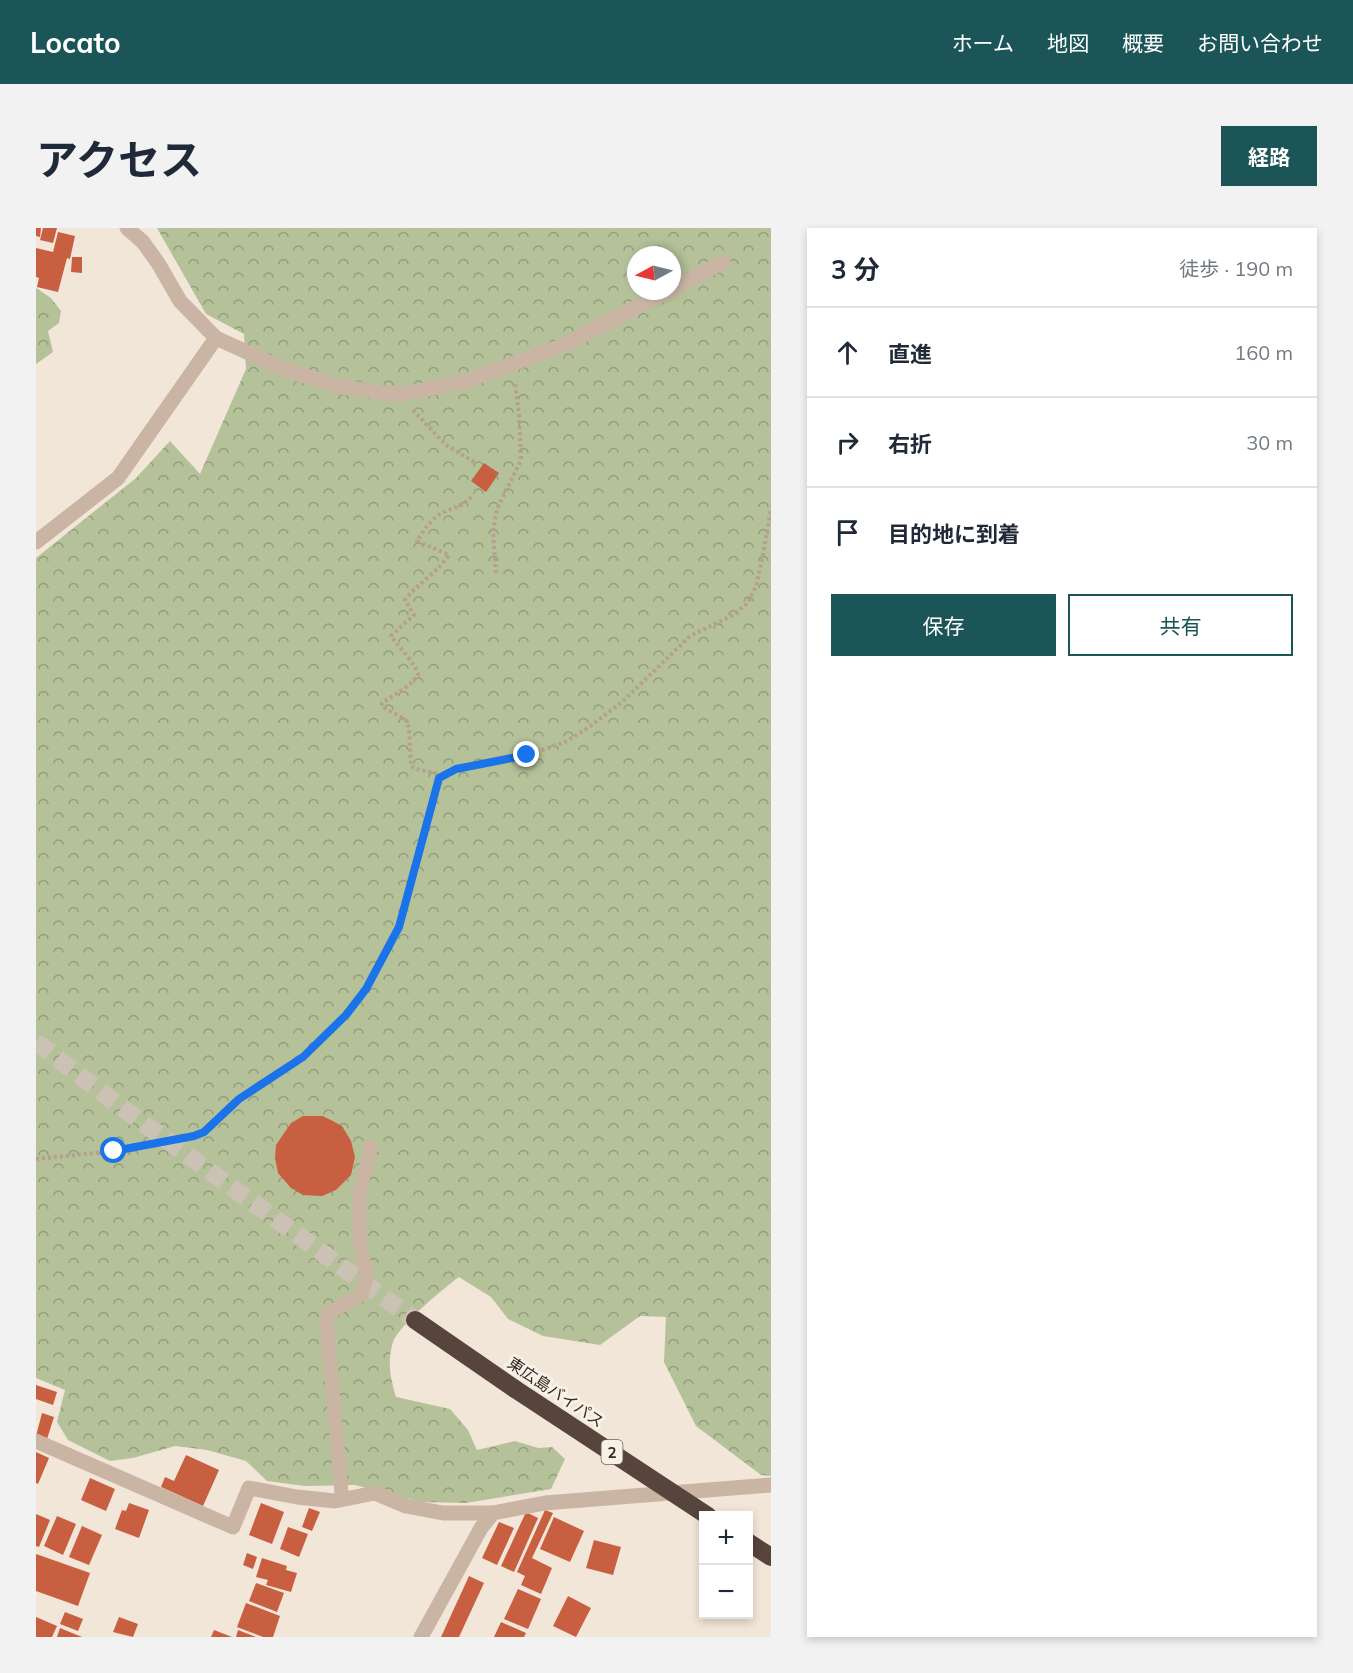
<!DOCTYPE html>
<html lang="ja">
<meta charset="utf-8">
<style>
:root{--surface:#fff;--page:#f2f2f3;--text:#1f2937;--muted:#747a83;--line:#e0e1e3;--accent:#1c5558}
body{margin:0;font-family:Mulish,"Noto Sans JP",sans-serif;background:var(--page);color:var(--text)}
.controls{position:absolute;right:18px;bottom:18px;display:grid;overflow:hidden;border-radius:0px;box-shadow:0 3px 9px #0003}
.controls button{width:54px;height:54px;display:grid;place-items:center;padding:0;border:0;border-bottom:2px solid var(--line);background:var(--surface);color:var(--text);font:30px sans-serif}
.compass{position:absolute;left:591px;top:18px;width:54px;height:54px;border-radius:50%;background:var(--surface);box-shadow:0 3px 9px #0003;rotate:263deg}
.stop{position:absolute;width:18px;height:18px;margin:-14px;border:4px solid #1a73e8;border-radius:50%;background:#fff}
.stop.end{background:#1a73e8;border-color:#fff;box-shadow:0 2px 6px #0008}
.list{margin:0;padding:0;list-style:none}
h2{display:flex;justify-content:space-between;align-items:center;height:78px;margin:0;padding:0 24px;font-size:26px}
h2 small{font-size:20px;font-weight:400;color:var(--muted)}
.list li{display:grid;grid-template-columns:39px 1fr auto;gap:18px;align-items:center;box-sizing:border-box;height:90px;padding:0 24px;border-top:2px solid var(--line)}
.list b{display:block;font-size:22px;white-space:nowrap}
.list em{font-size:20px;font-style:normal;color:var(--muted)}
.actions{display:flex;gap:12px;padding:18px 24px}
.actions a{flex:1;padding:14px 0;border:2px solid var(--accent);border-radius:0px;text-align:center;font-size:21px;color:var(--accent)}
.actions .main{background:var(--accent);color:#fff}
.icon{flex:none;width:33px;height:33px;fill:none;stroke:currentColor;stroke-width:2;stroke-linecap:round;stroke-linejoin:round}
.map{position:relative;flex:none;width:735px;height:1409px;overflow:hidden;border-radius:0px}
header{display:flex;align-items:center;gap:36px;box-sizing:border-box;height:84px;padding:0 30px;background:var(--accent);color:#fff}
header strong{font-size:28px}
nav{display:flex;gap:33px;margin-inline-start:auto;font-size:21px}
.intro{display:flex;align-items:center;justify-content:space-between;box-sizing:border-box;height:144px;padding:0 36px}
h1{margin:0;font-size:42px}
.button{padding:15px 27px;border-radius:0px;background:var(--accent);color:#fff;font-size:21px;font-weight:700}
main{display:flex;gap:36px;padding:0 36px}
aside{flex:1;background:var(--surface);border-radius:0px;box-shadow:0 3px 9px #0003}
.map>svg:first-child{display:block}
</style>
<header>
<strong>Locato</strong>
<nav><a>ホーム</a><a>地図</a><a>概要</a><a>お問い合わせ</a></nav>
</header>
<div class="intro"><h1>アクセス</h1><a class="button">経路</a></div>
<main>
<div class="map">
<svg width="735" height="1409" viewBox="0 0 735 1409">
<defs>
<pattern id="forest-crowns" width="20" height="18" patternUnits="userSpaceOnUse" patternTransform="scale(1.5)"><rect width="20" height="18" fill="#b4c199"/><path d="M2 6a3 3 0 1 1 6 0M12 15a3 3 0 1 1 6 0" fill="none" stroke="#939d7d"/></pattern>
</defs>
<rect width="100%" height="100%" fill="#f2e6d9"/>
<!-- forest -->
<g fill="url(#forest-crowns)" fill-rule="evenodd">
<path d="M121,0H735V1248L725,1247L660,1198L628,1134L630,1089L604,1088L564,1117L507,1108L472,1091L455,1069L423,1049C408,1060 363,1097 357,1114C351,1134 354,1149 360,1169L414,1181L432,1202L441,1222L479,1213L502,1220L516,1219L529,1231L515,1261L430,1275L386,1274L319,1257L269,1258L231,1253L210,1233L171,1222L139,1218L97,1230L74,1233L32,1212L21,1194L29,1162L0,1150V330L100,250L134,213L164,246L210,141L208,106L170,86ZM600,27H636V63H600Z"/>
<polygon points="0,60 15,70 25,83 23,95 12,103 17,124 0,136"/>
</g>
<!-- building -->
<g fill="#c85f41">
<polygon points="0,0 5,0 4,9 0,8"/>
<polygon points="7,0 21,0 17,15 4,12"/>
<polygon points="22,4 39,8 34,31 31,30 22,64 1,59 3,50 0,49 0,20 17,24"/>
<polygon points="36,29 46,29 46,45 35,44"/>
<polygon points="448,235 463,245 450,264 435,253"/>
<polygon points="267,888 286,888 295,892 306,898 315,913 319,929 315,947 300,962 286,968 267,967 255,960 242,945 239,930 240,917 255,895"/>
<polygon points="0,1157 21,1164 17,1177 0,1171"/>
<polygon points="6,1185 18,1189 11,1211 0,1208"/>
<polygon points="0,1224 13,1230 2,1256 0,1255"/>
<polygon points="150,1227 183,1242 167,1278 125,1259 129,1249 138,1253"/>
<polygon points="54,1250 79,1261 70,1283 45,1272"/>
<polygon points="93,1275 113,1282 103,1310 79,1301 86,1282 90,1283"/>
<polygon points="225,1275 248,1284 236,1316 213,1307"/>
<polygon points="273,1280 284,1284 276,1303 266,1299"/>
<polygon points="509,1282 517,1285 496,1330 516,1340 505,1366 485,1357 489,1348 481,1344"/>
<polygon points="490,1284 502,1290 478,1344 465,1338"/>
<polygon points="0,1286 14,1292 3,1319 0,1318"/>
<polygon points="21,1288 40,1296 27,1327 8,1318"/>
<polygon points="518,1289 548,1303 534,1334 504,1321"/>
<polygon points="463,1294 478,1300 461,1337 446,1330"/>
<polygon points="46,1298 66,1307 53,1337 33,1329"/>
<polygon points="252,1299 272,1306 263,1329 244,1321"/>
<polygon points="558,1312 585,1319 577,1347 550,1340"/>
<polygon points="211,1325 221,1329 217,1341 207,1337"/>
<polygon points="0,1326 54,1345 42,1378 0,1363"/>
<polygon points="226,1330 251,1338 250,1342 261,1345 255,1364 230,1357 232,1352 220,1349"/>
<polygon points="433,1348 448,1355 423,1409 405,1409"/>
<polygon points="220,1355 248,1365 241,1384 213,1373"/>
<polygon points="482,1361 505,1371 492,1401 468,1391"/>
<polygon points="532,1368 555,1380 540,1409 517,1398"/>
<polygon points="210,1375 244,1388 237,1409 227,1409 201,1399"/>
<polygon points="29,1384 47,1391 42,1403 24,1396"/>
<polygon points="0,1389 21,1398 16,1409 0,1409"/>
<polygon points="83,1389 102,1396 97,1409 77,1404"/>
<polygon points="465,1394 490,1405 488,1409 458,1409"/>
<polygon points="24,1400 46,1409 21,1409"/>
<polygon points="178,1402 196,1409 175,1409"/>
<polygon points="202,1402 220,1409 200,1409"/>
</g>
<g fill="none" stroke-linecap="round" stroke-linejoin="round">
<!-- highway-tunnel -->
<polyline stroke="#ccc1b5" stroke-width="18" stroke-dasharray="18 9" stroke-linecap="butt" points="0,814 85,879 379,1092"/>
<!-- path -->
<g stroke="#b69f8f" stroke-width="4" stroke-dasharray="3 3" stroke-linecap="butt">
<polyline points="377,182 410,217 440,235"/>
<polyline points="460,345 457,304 461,281 485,232 483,187 479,155"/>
<path d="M407,547L380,541L375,538C374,529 374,498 371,494C367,489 352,483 346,478V475L372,458L382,447C381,437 362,418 355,408L378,387L369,372C382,355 401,345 413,327L381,313C388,302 395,291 406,285C418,279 426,279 435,269"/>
<polyline points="0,931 78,923 158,908 168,905 203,871 267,829 310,787 330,761 363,699 403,550 420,541 491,527 529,514 552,500 587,473 654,408 695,388 712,375 720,358 727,327 735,281"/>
</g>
<!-- lane -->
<polyline stroke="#cab5a5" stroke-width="14" points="306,1271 290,1087 326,1066 331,1049 324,1017 323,966 335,919"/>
<!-- street -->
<g stroke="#cab5a5" stroke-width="15">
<polyline points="636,61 687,34"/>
<polyline points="180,110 252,143 306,159 365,167 433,152 528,117 632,63"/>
<polyline points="0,314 82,250 180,110 144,73 122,35 107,14 91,0"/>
<polyline points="0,1213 197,1299 213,1260 261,1269 299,1273 339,1265 370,1278 407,1285 457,1285"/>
<polyline points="385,1409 445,1300 457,1285 509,1275 735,1257"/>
</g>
<!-- highway -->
<g stroke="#57453d" stroke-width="18">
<polyline points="379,1092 479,1161"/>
<polyline points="712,1314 735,1329"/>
</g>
<!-- highway-bridge -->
<polyline stroke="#57453d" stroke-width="18" points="479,1161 672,1288"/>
</g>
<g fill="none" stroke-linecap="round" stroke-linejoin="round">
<!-- route -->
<polyline stroke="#1a73e8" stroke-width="8" points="78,923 158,908 168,904 203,871 267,829 310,787 330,761 363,699 403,550 420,541 491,527"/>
</g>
<g text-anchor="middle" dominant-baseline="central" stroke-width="6" stroke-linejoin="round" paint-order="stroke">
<!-- shield labels -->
<rect fill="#f9f0e6" stroke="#706660" stroke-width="1.5" x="565.5" y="1212" width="21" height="24" rx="4.5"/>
<g font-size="15" font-weight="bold" fill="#362b27">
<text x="576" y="1224">2</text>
</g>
<!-- street labels -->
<g font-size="16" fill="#362b27" stroke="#f9f0e6">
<text transform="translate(520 1164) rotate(34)">東広島バイパス</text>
</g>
</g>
</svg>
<div class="controls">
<button>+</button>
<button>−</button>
</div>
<svg class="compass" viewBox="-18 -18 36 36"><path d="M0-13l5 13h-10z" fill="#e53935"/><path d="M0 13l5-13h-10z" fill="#747a83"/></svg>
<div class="stop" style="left:78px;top:923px"></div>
<div class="stop end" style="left:491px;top:527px"></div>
</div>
<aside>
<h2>3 分<small>徒歩 · 190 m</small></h2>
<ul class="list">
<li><svg class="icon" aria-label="ahead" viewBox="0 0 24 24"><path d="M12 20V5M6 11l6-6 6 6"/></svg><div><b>直進</b></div><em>160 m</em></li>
<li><svg class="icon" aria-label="right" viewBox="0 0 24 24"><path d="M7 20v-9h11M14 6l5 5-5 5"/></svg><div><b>右折</b></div><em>30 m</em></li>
<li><svg class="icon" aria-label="arrive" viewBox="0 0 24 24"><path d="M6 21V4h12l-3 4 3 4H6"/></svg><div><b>目的地に到着</b></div></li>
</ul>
<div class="actions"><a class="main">保存</a><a>共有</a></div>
</aside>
</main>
